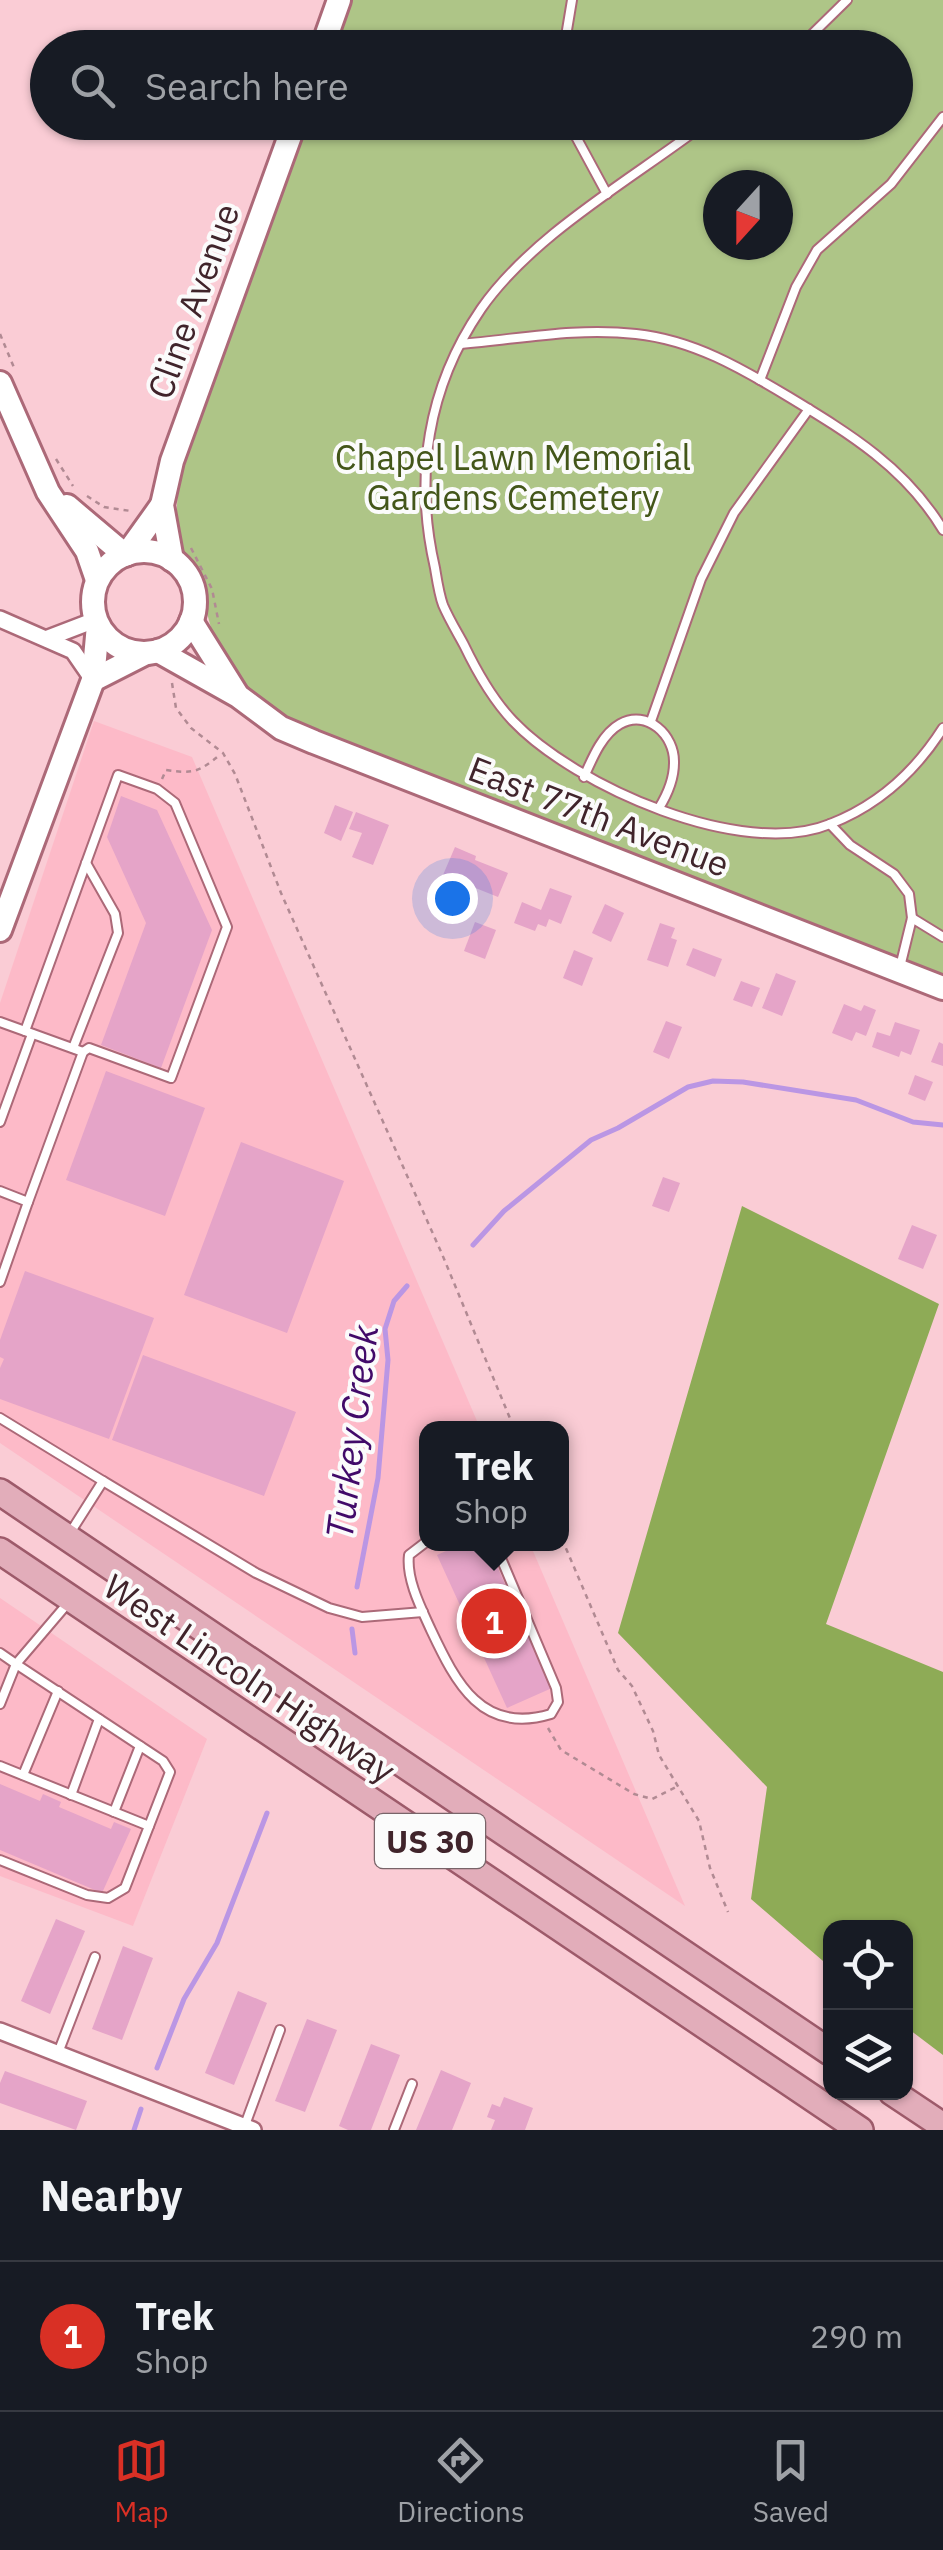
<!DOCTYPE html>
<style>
:root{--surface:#171b24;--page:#20242c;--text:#f1f3f6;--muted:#9ea1a6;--line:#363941;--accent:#d93025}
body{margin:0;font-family:"IBM Plex Sans",sans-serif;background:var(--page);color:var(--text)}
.controls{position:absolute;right:30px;bottom:30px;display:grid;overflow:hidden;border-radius:20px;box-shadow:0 2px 8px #0004}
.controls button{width:90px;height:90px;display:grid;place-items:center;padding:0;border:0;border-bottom:2px solid var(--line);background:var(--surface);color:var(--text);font:50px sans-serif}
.compass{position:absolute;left:703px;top:170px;width:90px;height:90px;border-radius:50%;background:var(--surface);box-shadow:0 2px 8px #0004;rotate:201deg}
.you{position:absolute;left:452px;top:898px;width:35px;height:35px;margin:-25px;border:8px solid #fff;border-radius:50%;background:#1a73e8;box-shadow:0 0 0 15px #1a73e833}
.badge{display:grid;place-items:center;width:65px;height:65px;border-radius:50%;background:var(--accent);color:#fff;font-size:32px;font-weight:700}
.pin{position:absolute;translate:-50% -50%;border:5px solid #fff;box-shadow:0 2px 10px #0006}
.popup{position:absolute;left:419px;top:1421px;width:150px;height:130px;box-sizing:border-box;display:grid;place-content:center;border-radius:20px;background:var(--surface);filter:drop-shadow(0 2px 8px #0005);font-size:32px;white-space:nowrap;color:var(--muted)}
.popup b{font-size:38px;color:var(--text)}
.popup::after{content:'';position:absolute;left:50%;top:100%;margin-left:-20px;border:20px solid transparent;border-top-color:var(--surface)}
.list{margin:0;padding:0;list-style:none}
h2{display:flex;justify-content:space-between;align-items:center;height:130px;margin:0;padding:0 40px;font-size:42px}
h2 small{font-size:32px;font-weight:400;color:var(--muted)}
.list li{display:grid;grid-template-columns:65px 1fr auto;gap:30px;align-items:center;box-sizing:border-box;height:150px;padding:0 40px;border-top:2px solid var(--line)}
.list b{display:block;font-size:38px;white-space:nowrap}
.list p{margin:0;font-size:32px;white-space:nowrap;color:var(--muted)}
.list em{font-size:32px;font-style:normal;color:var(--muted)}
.icon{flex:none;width:55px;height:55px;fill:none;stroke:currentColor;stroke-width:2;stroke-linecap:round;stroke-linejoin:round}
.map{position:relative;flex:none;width:943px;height:2130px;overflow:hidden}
.search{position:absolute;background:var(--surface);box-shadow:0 2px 8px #0004;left:30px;right:30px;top:30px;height:110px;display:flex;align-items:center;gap:25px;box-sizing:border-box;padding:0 35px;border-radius:55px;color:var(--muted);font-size:38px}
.sheet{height:280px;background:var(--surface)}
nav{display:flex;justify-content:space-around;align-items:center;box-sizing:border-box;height:140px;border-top:2px solid var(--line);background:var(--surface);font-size:28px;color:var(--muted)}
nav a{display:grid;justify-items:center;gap:5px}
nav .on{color:var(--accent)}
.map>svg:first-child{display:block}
</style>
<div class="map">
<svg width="943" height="2130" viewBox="0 0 943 2130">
<rect width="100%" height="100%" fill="#faccd5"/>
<!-- built -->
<g fill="#fdbac8">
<polygon points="94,721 192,757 480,1428 426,1428 426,1544 530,1544 685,1906 0,1443 0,1003"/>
<polygon points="0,1598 207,1739 133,1926 0,1876"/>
</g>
<!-- green -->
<path fill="#aec587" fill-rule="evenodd" d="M350,0H943V979L282,718L239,681L216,646L201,591L183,558L176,523L179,470L305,123L896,122V48L332,47ZM718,185H778V245H718Z"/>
<!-- forest -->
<polygon fill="#8eab56" points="742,1206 939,1304 826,1624 943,1672 943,2055 906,2027 906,1928 830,1928 830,1967 751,1899 767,1787 618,1633"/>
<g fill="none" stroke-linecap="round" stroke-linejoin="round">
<!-- stream -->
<g stroke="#ba96e4" stroke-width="5">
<polyline points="473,1245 504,1211 591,1140 618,1128 688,1087 713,1081 743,1082 856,1100 913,1122 943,1125"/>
<polyline points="357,1587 378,1478 388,1360 385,1329 394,1301 407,1286"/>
<polyline points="352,1629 355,1653"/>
<polyline points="157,2068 184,1999 217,1943 267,1813"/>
<polyline points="134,2130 141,2109"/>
</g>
</g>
<!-- building -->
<g fill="#e5a4c8">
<polygon points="121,796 157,810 212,930 161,1068 101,1045 146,923 107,837"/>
<polygon points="335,805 353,812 341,841 324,833"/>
<polygon points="356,812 389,825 373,865 352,857 362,833 349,829"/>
<polygon points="455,847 476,856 475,860 508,873 498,897 443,875"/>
<polygon points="550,888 572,896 561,924 549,919 546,927 538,924 535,931 514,923 522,902 541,910"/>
<polygon points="605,904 624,913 611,942 592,933"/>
<polygon points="475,922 496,930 485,959 464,951"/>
<polygon points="660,923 675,928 671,938 677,940 668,967 647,960"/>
<polygon points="693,948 722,959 715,977 686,965"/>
<polygon points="574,950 593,958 582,986 563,978"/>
<polygon points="776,973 796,981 782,1016 762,1008"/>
<polygon points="741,981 760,988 752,1007 733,1000"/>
<polygon points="844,1004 861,1011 864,1005 876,1010 866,1036 856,1032 852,1041 832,1033"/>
<polygon points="666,1021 682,1027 669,1059 653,1052"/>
<polygon points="895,1022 920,1030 911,1055 901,1051 899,1057 872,1047 877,1032 890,1036"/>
<polygon points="939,1042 943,1044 943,1066 931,1062"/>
<polygon points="106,1071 205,1108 165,1216 66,1180"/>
<polygon points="915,1075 933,1082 925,1101 908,1094"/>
<polygon points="241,1142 344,1181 287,1333 184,1295"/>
<polygon points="663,1177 680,1183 669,1212 652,1206"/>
<polygon points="912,1225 937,1235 923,1269 898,1259"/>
<polygon points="25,1271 154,1318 109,1439 0,1399 0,1368 4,1359 0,1357 0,1340"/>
<polygon points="143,1355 296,1412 264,1496 112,1440"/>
<polygon points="462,1544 487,1544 552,1688 507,1708 437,1555"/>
<polygon points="0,1784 40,1801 43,1794 61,1802 59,1807 111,1829 114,1822 131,1829 102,1893 0,1850"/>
<polygon points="56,1919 85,1931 50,2014 21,2001"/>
<polygon points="123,1946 153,1958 122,2040 92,2029"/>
<polygon points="238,1991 267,2003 234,2085 205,2073"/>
<polygon points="307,2019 337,2030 305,2112 275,2101"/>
<polygon points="371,2044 400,2055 371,2130 348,2130 339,2126"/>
<polygon points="441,2070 471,2083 452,2130 416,2130"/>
<polygon points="5,2071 87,2101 76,2130 0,2103 0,2083"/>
<polygon points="504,2097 533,2108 525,2130 491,2130 495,2120 487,2117 492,2104 500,2107"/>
</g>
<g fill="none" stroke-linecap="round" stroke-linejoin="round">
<defs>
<g id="lane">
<polyline points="564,48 572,0"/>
<polyline points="798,48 847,0"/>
<polyline points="568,122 607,194"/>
<path d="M707,122C634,178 533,234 481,309C427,388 414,477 435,568C437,580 439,594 443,605C449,619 457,632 464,645C477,672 492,699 513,721C575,786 742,860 830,824C879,805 915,772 943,728"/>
<path d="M461,344C520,339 576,327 636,334C693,340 741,368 789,397C850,434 906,468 943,530"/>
<polyline points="760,380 796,287 817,250 891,184 943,117"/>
<polyline points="651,721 701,579 734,513 809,409"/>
<path d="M584,777C592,759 602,734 620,724C647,709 675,735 674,763C674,778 667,795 659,808"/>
<polyline points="830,824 850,845 894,874 909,894 912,918 900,967"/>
<polyline points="912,918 943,937"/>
<polyline points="0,1022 83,1052 28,1202 0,1191"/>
<polyline points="25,1031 118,775 157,789 175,803 227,927 171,1078 89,1048 83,1052"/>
<polyline points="73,1048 118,933 115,914 86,863"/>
<polyline points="0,1122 32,1034"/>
<polyline points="0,1282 28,1202"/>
<polyline points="0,1418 103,1481 70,1533"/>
<polyline points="103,1481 256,1573 329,1608 362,1617 423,1612"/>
<path d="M426,1542L409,1555C406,1579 421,1608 431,1630C456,1683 482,1735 551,1714L558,1702L556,1688L495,1544"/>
<polyline points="0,1653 16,1664 68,1603"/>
<polyline points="0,1704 16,1664 163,1761 170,1772 125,1888 108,1898 87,1895 0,1860"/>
<polyline points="0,1766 149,1826"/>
<polyline points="23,1775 58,1691"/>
<polyline points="71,1795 99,1719"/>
<polyline points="114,1812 140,1746"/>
<polyline points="58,2053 95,1957"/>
<polyline points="245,2125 280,2030"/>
<polyline points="394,2130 412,2084"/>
</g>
<g id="street">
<polyline points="0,619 73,651 93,680"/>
<polyline points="48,638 95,620"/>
<polyline points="0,2031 253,2130"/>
</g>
<g id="secondary">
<polyline points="322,48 339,0"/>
<polyline points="0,383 48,492 87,551 97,580"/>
<polyline points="67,506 125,555"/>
<circle cx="144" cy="602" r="51"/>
<polyline points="127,554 162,505"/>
<polyline points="172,560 162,505 172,461 295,122"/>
<polyline points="191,621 236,693"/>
<polyline points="158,651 238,696 281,728 314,742 943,988"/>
<polyline points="93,680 146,653"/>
<polyline points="0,930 93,680 98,625"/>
</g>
<g id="primary">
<polyline points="0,1492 830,2052"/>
<polyline points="0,1551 860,2130"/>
<polyline points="892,2092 943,2126"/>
</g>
</defs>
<!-- lane casing -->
<use href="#lane" stroke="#ac6978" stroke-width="12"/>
<!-- street casing -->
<use href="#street" stroke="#ac6978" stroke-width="20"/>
<!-- secondary casing -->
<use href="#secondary" stroke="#ac6978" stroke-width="28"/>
<!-- primary casing -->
<use href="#primary" stroke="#9d5a6a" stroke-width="30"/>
<!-- path -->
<g stroke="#b18a93" stroke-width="2.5" stroke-dasharray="5 5" stroke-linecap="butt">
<polyline points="0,334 15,370"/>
<polyline points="56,459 73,486"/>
<polyline points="87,496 104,507 131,511"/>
<polyline points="191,548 212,589 219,624"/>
<polyline points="172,683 176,708 191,728 223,753 235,774 281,893 442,1254 514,1428"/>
<path d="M162,779L166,770C194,774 199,772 221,754"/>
<polyline points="562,1539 618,1670 632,1686 653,1731 659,1755 699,1821 710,1868 728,1912"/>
<polyline points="548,1728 561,1750 634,1794 652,1799 676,1787"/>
</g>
<!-- lane -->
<use href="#lane" stroke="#fff" stroke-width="8"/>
<!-- street -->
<use href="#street" stroke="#fff" stroke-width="15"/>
<!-- secondary -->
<use href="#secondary" stroke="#fff" stroke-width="22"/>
<!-- primary -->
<use href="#primary" stroke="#e2adba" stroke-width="25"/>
</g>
<g text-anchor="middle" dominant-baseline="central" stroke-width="8" stroke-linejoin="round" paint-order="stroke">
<!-- shield labels -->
<rect fill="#fbfbfb" stroke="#786469" stroke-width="2.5" x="375" y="1814" width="110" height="54" rx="8"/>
<g font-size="32" font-weight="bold" fill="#40242b">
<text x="430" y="1841">US 30</text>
</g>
<!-- street labels -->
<g font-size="35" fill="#40242b" stroke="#fbfbfb">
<text transform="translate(193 301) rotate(-70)">Cline Avenue</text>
<text transform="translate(599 816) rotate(21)">East 77th Avenue</text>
<text transform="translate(250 1678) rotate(34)">West Lincoln Highway</text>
</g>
<!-- park labels -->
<g font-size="35" fill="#435619" stroke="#fbfbfb">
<text x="513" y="457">Chapel Lawn Memorial<tspan x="513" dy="40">Gardens Cemetery</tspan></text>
</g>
<!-- water labels -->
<g font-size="38" font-style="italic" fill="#410a69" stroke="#fbfbfb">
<text transform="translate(351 1432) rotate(-83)">Turkey Creek</text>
</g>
</g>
</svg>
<div class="controls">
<button><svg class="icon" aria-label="locate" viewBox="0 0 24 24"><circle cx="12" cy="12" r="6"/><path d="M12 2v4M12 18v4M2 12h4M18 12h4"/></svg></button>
<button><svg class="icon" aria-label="layers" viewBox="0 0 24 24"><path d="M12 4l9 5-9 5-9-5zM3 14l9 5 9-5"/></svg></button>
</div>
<svg class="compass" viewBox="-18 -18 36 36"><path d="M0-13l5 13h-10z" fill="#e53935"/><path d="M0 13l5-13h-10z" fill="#9ea1a6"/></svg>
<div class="you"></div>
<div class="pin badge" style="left:494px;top:1621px">1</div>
<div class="popup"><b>Trek</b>Shop</div>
<div class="search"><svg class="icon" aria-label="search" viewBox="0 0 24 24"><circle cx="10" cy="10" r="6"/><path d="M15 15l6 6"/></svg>Search here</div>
</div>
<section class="sheet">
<h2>Nearby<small></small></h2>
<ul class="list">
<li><span class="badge">1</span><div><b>Trek</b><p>Shop</p></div><em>290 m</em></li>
</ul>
</section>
<nav>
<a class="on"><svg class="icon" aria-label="map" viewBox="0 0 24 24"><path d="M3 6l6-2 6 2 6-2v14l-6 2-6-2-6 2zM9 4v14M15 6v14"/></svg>Map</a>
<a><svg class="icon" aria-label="directions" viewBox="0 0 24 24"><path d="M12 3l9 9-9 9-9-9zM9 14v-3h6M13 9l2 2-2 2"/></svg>Directions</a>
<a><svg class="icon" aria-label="saved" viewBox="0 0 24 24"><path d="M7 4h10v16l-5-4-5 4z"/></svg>Saved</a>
</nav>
